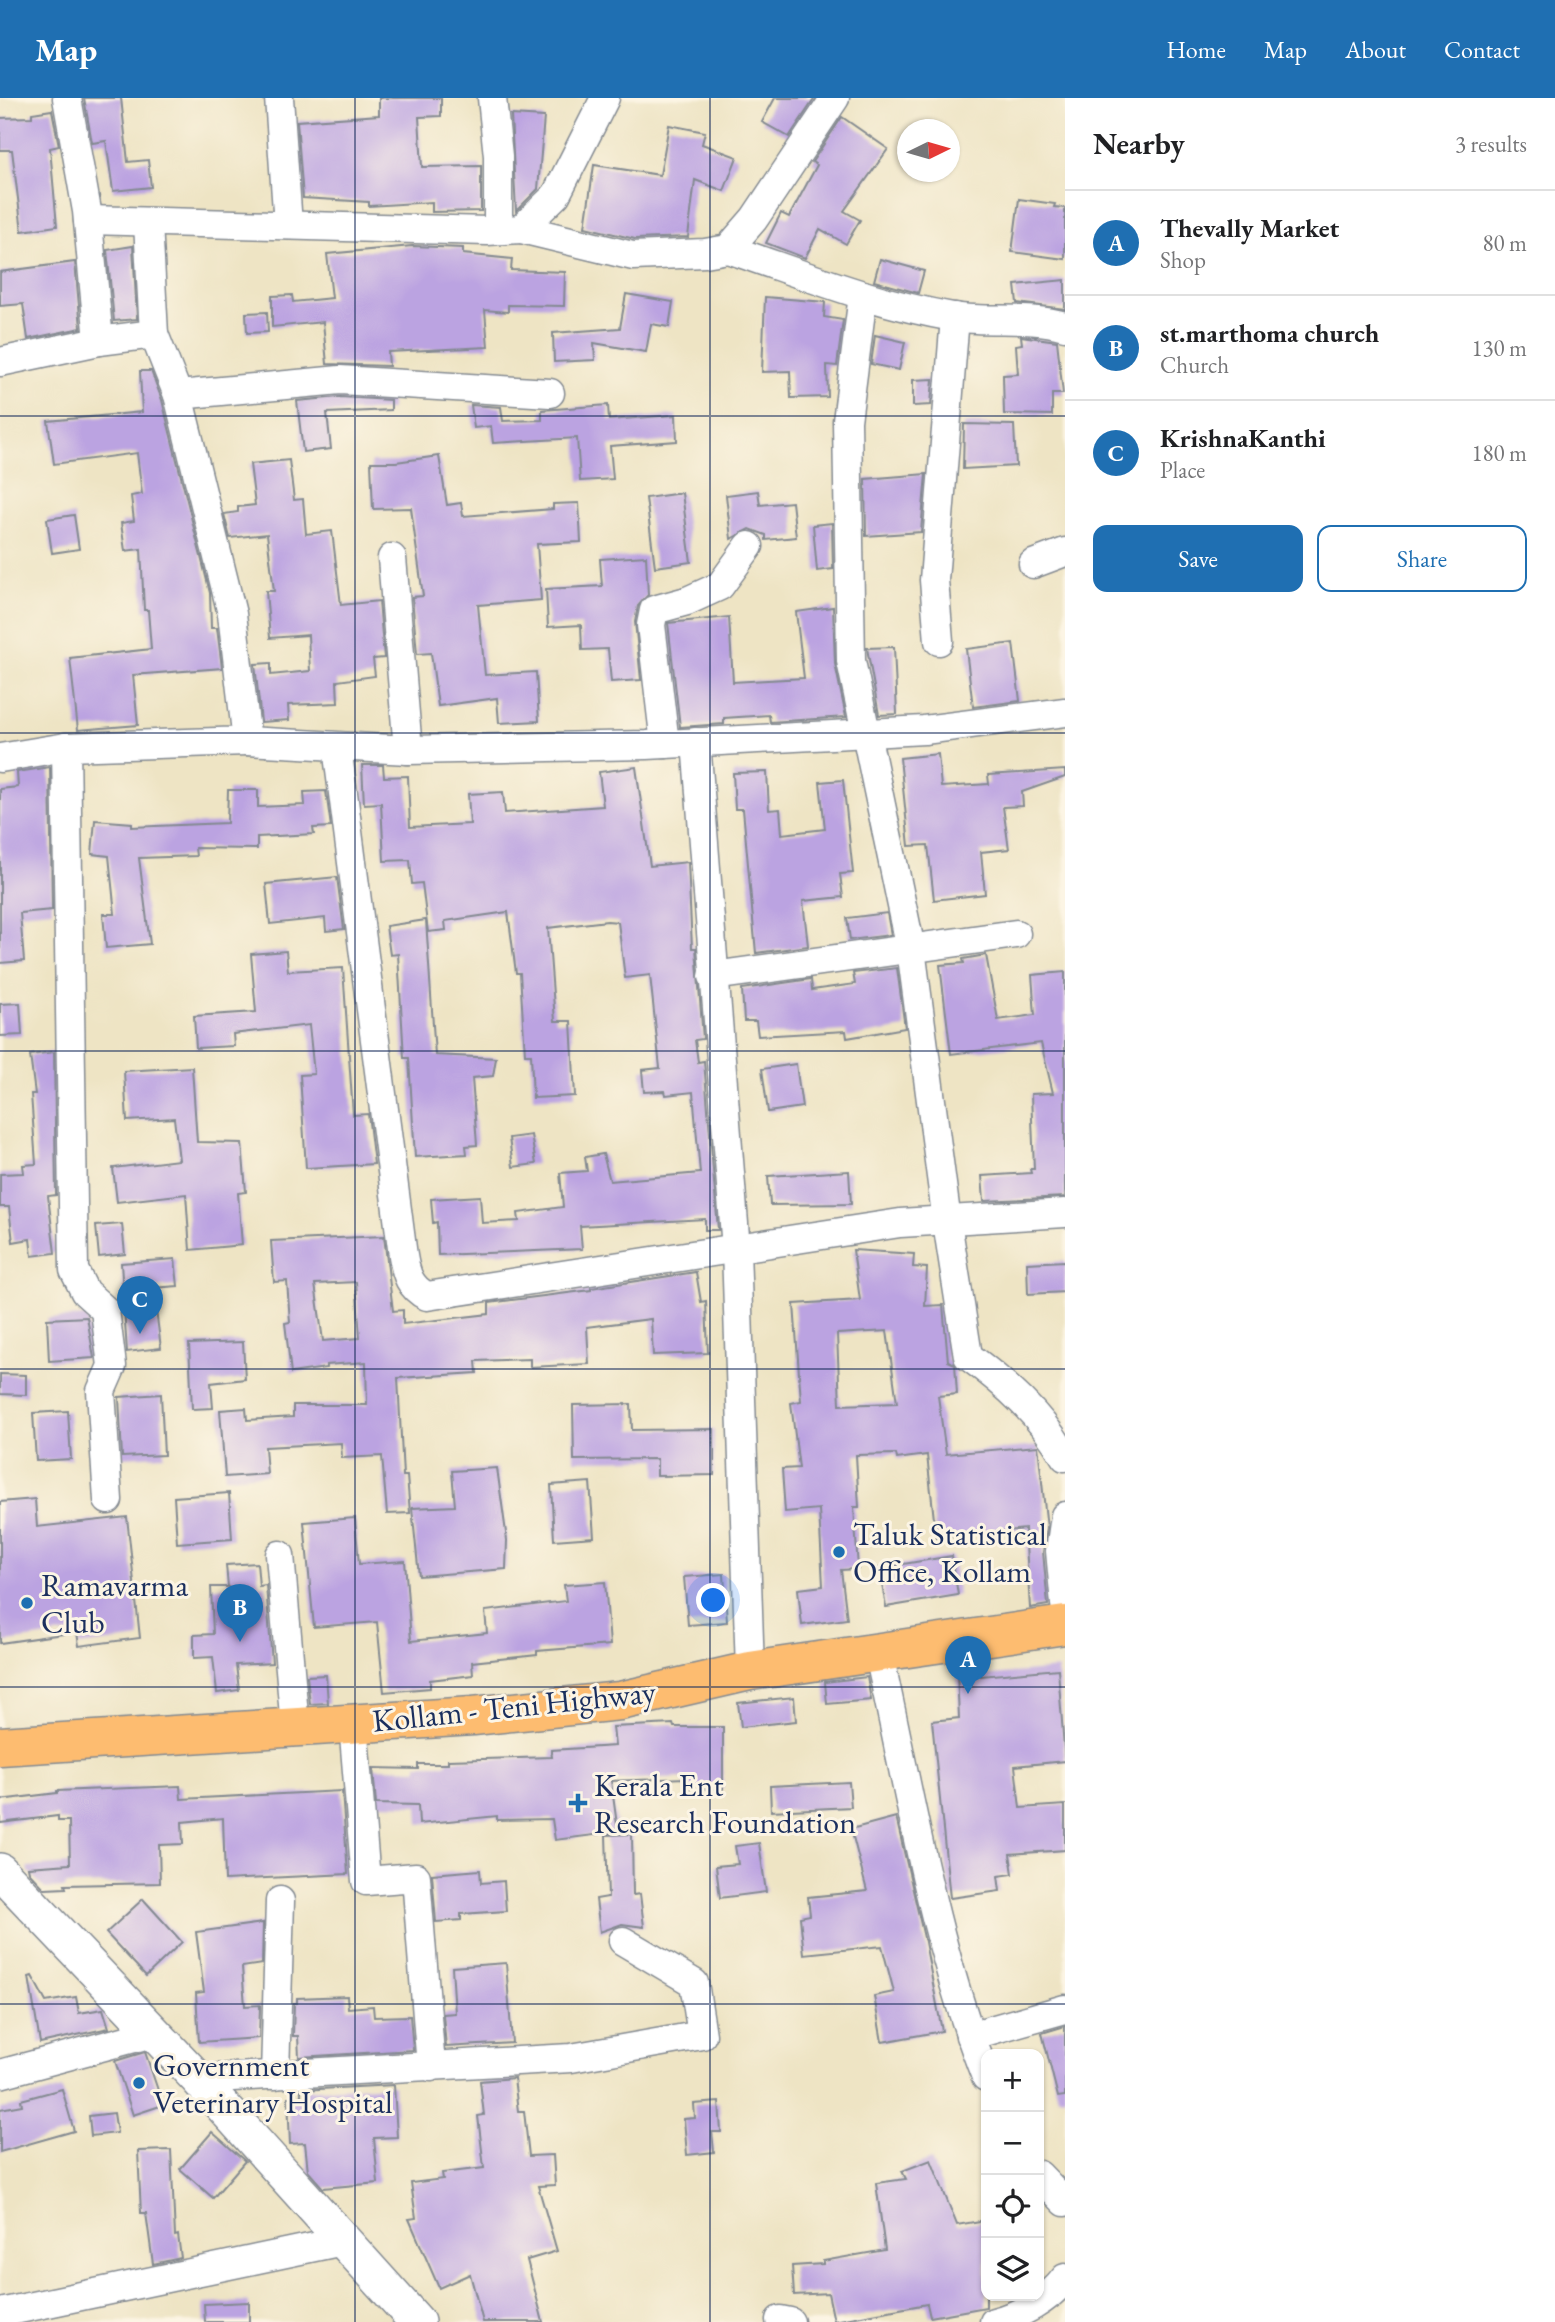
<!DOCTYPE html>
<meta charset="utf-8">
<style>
:root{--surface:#fff;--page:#f6f6f6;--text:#202124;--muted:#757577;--line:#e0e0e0;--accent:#1f6fb2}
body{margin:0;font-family:"EB Garamond",serif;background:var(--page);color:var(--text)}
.controls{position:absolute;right:21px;bottom:21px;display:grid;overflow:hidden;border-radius:14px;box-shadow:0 2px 5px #0004}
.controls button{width:63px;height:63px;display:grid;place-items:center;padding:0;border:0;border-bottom:2px solid var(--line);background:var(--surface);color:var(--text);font:35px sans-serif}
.compass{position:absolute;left:897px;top:21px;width:63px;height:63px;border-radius:50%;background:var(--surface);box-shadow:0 2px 5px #0004;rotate:85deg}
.you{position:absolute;left:714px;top:1503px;width:24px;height:24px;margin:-18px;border:5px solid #fff;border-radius:50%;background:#1a73e8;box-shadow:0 0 0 10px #1a73e833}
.badge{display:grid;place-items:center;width:46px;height:46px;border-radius:50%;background:var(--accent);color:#fff;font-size:23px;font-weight:700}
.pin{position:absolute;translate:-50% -58px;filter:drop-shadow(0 2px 4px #0008)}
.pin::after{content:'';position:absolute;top:37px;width:24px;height:21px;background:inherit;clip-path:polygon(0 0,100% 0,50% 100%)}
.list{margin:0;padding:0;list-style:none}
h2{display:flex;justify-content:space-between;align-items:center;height:91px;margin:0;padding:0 28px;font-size:30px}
h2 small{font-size:23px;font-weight:400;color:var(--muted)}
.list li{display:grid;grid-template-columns:46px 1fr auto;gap:21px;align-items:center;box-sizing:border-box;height:105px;padding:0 28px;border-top:2px solid var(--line)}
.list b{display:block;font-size:26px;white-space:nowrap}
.list p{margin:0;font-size:23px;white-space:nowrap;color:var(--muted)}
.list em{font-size:23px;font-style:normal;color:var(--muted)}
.actions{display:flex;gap:14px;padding:21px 28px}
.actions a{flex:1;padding:16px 0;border:2px solid var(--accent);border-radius:14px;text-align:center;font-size:24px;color:var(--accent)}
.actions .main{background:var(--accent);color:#fff}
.icon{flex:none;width:38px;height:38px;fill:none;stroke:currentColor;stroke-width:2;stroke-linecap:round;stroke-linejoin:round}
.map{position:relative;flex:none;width:1065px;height:2224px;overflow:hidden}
header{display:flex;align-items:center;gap:42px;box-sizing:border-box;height:98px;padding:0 35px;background:var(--accent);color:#fff}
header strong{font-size:33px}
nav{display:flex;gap:38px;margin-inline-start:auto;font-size:24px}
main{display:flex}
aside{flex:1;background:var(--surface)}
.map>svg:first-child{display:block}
</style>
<header>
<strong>Map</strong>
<nav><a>Home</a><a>Map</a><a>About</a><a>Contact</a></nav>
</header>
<main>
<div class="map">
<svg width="1065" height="2224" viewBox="0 0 1065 2224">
<rect width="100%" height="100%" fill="#fcf5e5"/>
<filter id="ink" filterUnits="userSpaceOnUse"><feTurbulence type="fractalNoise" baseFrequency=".0143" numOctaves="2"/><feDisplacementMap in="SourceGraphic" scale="14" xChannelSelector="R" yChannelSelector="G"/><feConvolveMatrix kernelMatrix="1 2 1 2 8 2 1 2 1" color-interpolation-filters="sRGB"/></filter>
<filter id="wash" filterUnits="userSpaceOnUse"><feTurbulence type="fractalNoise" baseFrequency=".00686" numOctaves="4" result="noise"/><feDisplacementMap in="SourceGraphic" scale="28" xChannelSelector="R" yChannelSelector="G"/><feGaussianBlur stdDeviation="1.57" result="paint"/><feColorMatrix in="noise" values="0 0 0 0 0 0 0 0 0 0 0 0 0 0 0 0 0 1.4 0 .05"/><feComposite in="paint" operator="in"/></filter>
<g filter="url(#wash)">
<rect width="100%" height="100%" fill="#eee4c4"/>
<g id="blocks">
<!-- building -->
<g fill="#bba3e1" fill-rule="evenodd">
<polygon points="84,0 121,0 128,64 148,62 151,89 113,93 106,43 92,45"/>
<polygon points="379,0 441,0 441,18 419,19 422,69 481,68 481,113 432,114 432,104 369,108 369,104 303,100 297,23 379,17"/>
<polygon points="775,0 815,0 789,39 762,24"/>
<polygon points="52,12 59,48 50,50 57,128 22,133 12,52 0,52 0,20 32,19 32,15"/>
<polygon points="511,17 544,19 538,91 516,113"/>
<polygon points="842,19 888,51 844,113 860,122 846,146 820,131 805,160 766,145 781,115 789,119 817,67 812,64"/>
<polygon points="669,27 705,34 702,46 737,59 724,93 695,82 688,139 635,141 585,129 594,67 660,77"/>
<polygon points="1019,101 1055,106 1054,109 1065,110 1065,161 1012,154"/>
<polygon points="133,148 137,221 114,223 107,152"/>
<polygon points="412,148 463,150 463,156 512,161 511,172 565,174 564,208 508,207 508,214 485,212 488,249 388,254 389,268 327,266 323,224 272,229 272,198 292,197 293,204 332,200 327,156"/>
<polygon points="880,161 924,173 918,195 874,183"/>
<polygon points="75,164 81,230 28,241 23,206 0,208 0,174"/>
<polygon points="1065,182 1065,211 1017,205 1015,187"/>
<polygon points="626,196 673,204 669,229 651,226 646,254 594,245 595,262 554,264 553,235 620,230"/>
<polygon points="765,199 825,204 824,219 843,222 837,268 827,267 828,299 791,300 790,273 762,274"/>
<polygon points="267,214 268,234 247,235 246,215"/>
<polygon points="875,237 905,244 899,272 871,266"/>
<polygon points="1021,238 1057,243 1063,296 1052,296 1052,317 1004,316 1003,277 1018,276 1016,247 1022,246"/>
<polygon points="140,273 151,273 162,302 210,495 211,530 217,530 222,570 133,577 138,627 78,632 70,560 151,551 148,512 144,512 141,451 125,453 121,425 134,423 131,398 142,396 137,355 54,366 48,323 142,314"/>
<polygon points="933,281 931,307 913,308 913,282"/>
<polygon points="340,299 391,302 391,312 327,315 331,351 303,354 297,303"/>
<polygon points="471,307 501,309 503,323 542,322 542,312 608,307 609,322 676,317 677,343 610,348 613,381 580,383 577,340 493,345 491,328 474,330"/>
<polygon points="964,326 1014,327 1016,368 963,371"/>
<polygon points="439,358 447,407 461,405 463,418 553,411 553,406 579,405 581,444 537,446 541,502 478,507 485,577 536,574 539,623 499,625 497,600 438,608 431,555 417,556 412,499 423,498 411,410 373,411 371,364 396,364"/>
<polygon points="289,362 294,402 303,401 306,436 332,433 341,507 379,503 384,560 373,561 375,578 337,583 338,605 288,607 289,622 261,624 255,566 271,565 271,577 310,573 308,537 270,540 266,493 274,493 267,436 230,440 224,416 238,414 238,409 255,407 250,366"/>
<polygon points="926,376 921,434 866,438 865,381"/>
<polygon points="758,393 760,407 792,404 796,439 766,442 766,437 750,431 731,441 726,397"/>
<polygon points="682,395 691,464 655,469 646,400"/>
<polygon points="74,417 79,451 52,455 47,421"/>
<polygon points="832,425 833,471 817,473 813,427"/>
<polygon points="646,458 648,497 638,508 635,524 641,582 611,584 608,551 582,552 581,527 548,529 546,491 602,488 600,461"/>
<polygon points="833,509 835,566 846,619 770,624 769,617 724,620 724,626 680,629 668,525 729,519 733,584 804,580 796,514"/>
<polygon points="1013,545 1020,603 973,609 966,551"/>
<polygon points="894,549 897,616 879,617 867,550"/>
<polygon points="938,656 941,689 989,686 988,677 1065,672 1065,679 1022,694 1023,708 1003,709 1009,751 981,754 985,796 934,802 928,747 909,748 900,660"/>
<polygon points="362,667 383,667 384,679 408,678 410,729 470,726 468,696 503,694 505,715 603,708 599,674 636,669 650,768 688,764 692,850 696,850 703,941 695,942 698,964 704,963 718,1132 705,1132 705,1121 580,1128 582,1151 438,1157 437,1124 433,1125 431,1101 480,1098 482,1125 519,1123 518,1115 563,1109 560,1075 587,1073 585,1059 603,1056 610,1083 700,1075 693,994 666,997 665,993 644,994 642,972 660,970 650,877 625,880 618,824 607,823 548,830 555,923 571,923 575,998 533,1000 531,956 525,956 520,875 516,875 508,814 445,823 446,832 428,834 422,785 412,786 410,762 384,763 381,705 364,706"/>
<polygon points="50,669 52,812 20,815 24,863 0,865 0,691 18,689 17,674"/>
<polygon points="767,674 769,712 780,711 782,736 825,731 820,684 843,682 853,775 840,776 843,799 803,803 808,848 756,855 743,711 735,711 733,675"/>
<polygon points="228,692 258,692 258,709 305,707 304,694 326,693 331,729 313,730 314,736 257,739 257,751 195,750 196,758 139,760 150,846 106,850 103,816 115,816 109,758 92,756 95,722 132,725 132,729 227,725"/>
<polygon points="337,779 344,831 326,833 325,820 270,826 266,786"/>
<polygon points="887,815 891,837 850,842 847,820"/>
<polygon points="426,822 435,957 496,960 493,978 472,980 477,1047 466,1048 467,1056 415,1059 409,960 404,960 398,856 390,857 386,828"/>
<polygon points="286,853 288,873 343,870 353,1017 368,1016 374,1066 306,1070 300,977 314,976 309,927 233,936 234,948 196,950 194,918 256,914 251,856"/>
<polygon points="986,857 998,922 1035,917 1032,877 1065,874 1065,1099 984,1103 982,1078 1031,1075 1030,1071 1034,1071 1031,996 1053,995 1041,945 951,956 940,867 964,865 963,861"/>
<polygon points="897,870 905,930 847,940 846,933 758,938 756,923 744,923 742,891 811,881 812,892 855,886 853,875"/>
<polygon points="20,905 22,937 0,938 0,906"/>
<polygon points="54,954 56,1097 48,1098 55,1155 32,1158 30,1141 13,1144 9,1109 0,1109 0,1076 24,1075 23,1067 36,1066 31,996 35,996 30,957"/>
<polygon points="796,966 802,1009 768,1014 762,971"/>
<polygon points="192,969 197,1044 242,1045 246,1094 238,1095 242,1147 190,1152 186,1096 117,1104 113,1070 179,1062 174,1020 127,1023 124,973"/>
<polygon points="531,1037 536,1066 513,1069 509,1040"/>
<polygon points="849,1073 851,1106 770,1107 768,1078"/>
<polygon points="122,1126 125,1156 99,1159 96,1128"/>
<path d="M384,1138L393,1213L403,1212V1226L489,1216V1205L591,1192V1190L696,1174L701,1204L706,1203L708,1255L653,1257L651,1221L587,1229L589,1266L530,1269V1261L476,1263L477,1275L398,1280L403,1378H407L410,1415L387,1416L382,1358L342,1360L341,1345L265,1349L267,1376L225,1379L220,1312L246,1310L247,1322L293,1319V1307H367L366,1264L326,1267V1270L291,1275L285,1225L290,1224L287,1183L274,1184L271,1143ZM356,1184L360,1240L323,1243L315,1186Z"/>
<path d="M853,1152L914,1156L913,1169L927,1170L925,1208L943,1207L948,1263L955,1266L957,1296L938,1298L946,1356L1038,1348L1047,1430L1043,1454L1048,1507L1030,1510L1025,1431L936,1440L927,1357L897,1361L896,1356L856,1357L859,1409H854L858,1471L841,1472L847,1521L802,1527L798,1491L823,1488L819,1411L785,1414L782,1371L799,1370L791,1305L801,1303L794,1206L860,1202ZM887,1233L897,1305L840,1307L837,1236Z"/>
<polygon points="175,1161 178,1188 153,1190 161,1250 127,1254 121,1165"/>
<polygon points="1065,1163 1065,1194 1028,1196 1027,1165"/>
<polygon points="87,1219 94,1260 49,1263 47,1221"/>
<polygon points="243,1244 245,1281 211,1285 213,1310 192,1311 189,1246"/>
<polygon points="0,1276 26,1277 26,1297 0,1296"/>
<polygon points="161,1296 164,1357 122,1359 119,1299"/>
<polygon points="631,1306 632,1332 714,1331 714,1377 657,1378 657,1361 574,1362 573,1307"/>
<polygon points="68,1313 71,1361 36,1363 33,1315"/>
<polygon points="497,1370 507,1442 506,1471 419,1478 412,1410 455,1408 452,1373"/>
<polygon points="590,1384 594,1439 554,1442 551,1387"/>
<polygon points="229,1395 232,1441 177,1445 174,1399"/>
<polygon points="35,1401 37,1429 127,1419 140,1540 79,1548 77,1534 0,1545 0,1404"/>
<polygon points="355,1420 359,1466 405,1463 411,1543 487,1535 485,1513 566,1503 564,1487 605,1484 610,1547 537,1553 537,1557 472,1564 473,1577 430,1582 430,1590 384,1594 377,1524 314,1529 304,1424"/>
<polygon points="952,1458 958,1497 886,1509 879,1470"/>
<polygon points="257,1465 259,1488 266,1487 272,1565 236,1567 239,1592 217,1595 213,1559 194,1560 194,1537 213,1536 211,1489 228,1489 226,1467"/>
<polygon points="724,1476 727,1524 688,1527 684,1479"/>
<polygon points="1058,1571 1065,1663 1015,1668 1020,1710 1065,1707 1065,1752 1010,1756 1013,1776 998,1778 1000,1793 950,1800 932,1623 959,1620 957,1573 981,1572 981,1578"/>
<polygon points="326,1577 328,1605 310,1606 307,1578"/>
<polygon points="867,1579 871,1602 827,1606 825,1584"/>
<polygon points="794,1599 796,1623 741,1629 738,1605"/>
<polygon points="673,1626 674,1629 723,1629 723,1691 685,1691 685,1680 611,1683 618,1734 555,1742 552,1721 497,1722 497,1718 419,1726 418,1707 376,1706 373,1670 418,1671 418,1666 448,1666 448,1662 552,1659 551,1652 615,1648 613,1629"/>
<polygon points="849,1684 851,1709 771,1713 770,1688"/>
<polygon points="180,1688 181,1701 342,1693 348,1776 225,1782 223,1720 182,1724 183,1746 159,1747 160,1785 65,1787 66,1790 45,1791 29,1774 28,1769 70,1766 69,1723 58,1723 58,1718 0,1725 0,1702 57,1695 57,1693"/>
<polygon points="896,1719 925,1844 942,1933 882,1944 874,1898 894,1894 882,1848 804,1856 800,1819 810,1817 808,1799 867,1793 851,1731"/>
<polygon points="632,1736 633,1797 640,1796 644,1829 622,1826 600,1834 596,1801 608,1799 606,1737"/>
<polygon points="759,1745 766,1794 720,1800 716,1768 738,1766 735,1748"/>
<polygon points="480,1772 481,1785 504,1783 506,1813 461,1816 461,1822 436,1824 432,1776"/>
<polygon points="143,1801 182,1844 146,1878 106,1835"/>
<polygon points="263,1825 262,1866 242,1869 245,1908 260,1907 259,1940 199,1944 196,1895 204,1894 196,1834"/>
<polygon points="506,1865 512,1945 446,1949 443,1916 455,1915 452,1869"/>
<polygon points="32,1878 46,1904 76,1899 79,1915 103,1911 109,1930 40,1945 29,1879"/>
<polygon points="347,1898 348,1910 373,1908 374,1919 410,1918 413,1952 299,1959 298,1938 293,1938 294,1905 297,1905 297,1900"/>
<polygon points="1065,1928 1065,1998 1058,1999 1042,1935"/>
<polygon points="145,1954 163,2007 133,2017 115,1963"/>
<polygon points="514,1980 518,2013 524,2013 529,2058 553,2057 555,2087 538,2088 557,2153 527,2162 543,2224 483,2224 470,2176 439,2190 409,2121 416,2120 411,2085 443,2081 442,2075 484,2070 478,2018 484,2017 480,1983"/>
<polygon points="394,1987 397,2039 374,2040 378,2085 323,2090 308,2073 305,2045 290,2046 288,1999 301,1999 301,1992"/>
<polygon points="62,1991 74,2033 0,2054 0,2011 22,2007 21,2002"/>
<polygon points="719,2004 721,2034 712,2034 714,2054 687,2057 684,2021 695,2020 694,2006"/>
<polygon points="114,2015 117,2035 91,2038 89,2018"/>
<polygon points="212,2034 245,2063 213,2100 180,2071"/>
<polygon points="171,2052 175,2138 178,2137 181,2160 153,2166 146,2115 141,2115 138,2053"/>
<polygon points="931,2062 957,2127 986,2122 986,2209 930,2219 927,2206 834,2223 828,2195 794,2197 792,2168 823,2166 823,2163 885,2152 876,2085 906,2081 902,2073"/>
<polygon points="249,2204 249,2224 205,2224 204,2206"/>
</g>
</g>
</g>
<g filter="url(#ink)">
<use href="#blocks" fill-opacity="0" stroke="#848a91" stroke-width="2"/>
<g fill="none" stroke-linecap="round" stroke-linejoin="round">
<defs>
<g id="minor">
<polyline points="67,0 87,113 99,243"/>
<polyline points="279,0 288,127"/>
<polyline points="492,0 498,58 498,132"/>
<polyline points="88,122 487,133 521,131 556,97 605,0"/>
<polyline points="148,125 154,236"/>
<polyline points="521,131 633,158 705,155 728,151 754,121 835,0"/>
<path d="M728,151C802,176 876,206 953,219C991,225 1028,217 1065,228"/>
<path d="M863,197L847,323L851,563L911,851L947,1124L968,1258C1006,1286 1041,1317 1065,1359"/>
<polyline points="0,264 99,243 154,236 178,297 232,516 247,643 66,649 0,660"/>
<polyline points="178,297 340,282 550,295"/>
<polyline points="392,460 408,652"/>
<polyline points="1033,466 1065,454"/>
<polyline points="939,543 934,482 955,219"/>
<polyline points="247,643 408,652 647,647 924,632 1065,614"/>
<polyline points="696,644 736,1151 750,1573"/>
<polyline points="665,646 651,527 654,512 687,503 720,488 749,448"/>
<polyline points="66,649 74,1172 85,1194 105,1212 112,1268 101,1293 108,1402"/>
<path d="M337,649L403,1158C406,1176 410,1190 427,1198L900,1125L1065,1115"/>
<polyline points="713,878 1016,836"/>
<polyline points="1065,1418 1060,1453 1065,1506"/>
<polyline points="280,1457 295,1629"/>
<path d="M878,1552C909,1691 933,1846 986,1979"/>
<polyline points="353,1625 366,1783 416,1779 431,1969"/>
<polyline points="970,1938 1065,1911"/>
<polyline points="0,1976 153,1935"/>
<polyline points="275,1977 280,1803"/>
<polyline points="198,1981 571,1960 702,1937 694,1885 623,1843"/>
<polyline points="1039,2077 1065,2104"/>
<polyline points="0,2215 343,2143"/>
<polyline points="780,2222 790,2224"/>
<path d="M994,2224C1020,2217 1049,2202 1065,2180"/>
</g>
<polyline id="tertiary" points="0,1773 198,1981 417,2224"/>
<polyline id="primary" points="0,1648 473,1618 620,1603 750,1573 1065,1527"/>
</defs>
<!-- minor casing -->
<use href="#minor" stroke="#848a91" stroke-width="31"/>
<!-- tertiary casing -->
<use href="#tertiary" stroke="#848a91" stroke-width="38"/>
<!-- primary casing -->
<use href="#primary" stroke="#848a91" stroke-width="41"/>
<!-- minor -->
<use href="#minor" stroke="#fff" stroke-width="28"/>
<!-- tertiary -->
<use href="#tertiary" stroke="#fff" stroke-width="35"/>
<!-- primary -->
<use href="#primary" stroke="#fdbc70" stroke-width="38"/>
</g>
</g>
<!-- grid -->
<path fill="none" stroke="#1b2f5e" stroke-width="2" stroke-opacity="0.55" d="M355,0V2224M710,0V2224M0,318H1065M0,635H1065M0,953H1065M0,1271H1065M0,1589H1065M0,1906H1065"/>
<!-- markers -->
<g fill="#1f6fb2" stroke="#fcf5e5" stroke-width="2.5">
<circle cx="839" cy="1454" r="7"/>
<circle cx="27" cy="1505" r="7"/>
<path d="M574.5 1694.5h7v7h7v7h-7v7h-7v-7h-7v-7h7z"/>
<circle cx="139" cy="1985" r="7"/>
</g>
<g text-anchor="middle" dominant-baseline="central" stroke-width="6" stroke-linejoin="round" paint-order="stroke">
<!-- poi labels -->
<g font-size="32" fill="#1b2f5e" stroke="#fcf5e5" text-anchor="start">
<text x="853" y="1436">Taluk Statistical<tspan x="853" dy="37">Office, Kollam</tspan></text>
<text x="41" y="1487">Ramavarma<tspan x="41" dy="37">Club</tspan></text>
<text x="594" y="1687">Kerala Ent<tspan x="594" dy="37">Research Foundation</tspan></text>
<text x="153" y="1967">Government<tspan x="153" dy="37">Veterinary Hospital</tspan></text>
</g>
<!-- street labels -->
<g font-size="32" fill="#1b2f5e" stroke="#fcf5e5">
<text transform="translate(514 1608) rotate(-6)">Kollam - Teni Highway</text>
</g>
</g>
</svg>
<div class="controls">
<button>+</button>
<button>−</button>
<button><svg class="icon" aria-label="locate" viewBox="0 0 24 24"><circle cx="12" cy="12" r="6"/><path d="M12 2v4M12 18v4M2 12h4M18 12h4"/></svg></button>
<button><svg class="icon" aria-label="layers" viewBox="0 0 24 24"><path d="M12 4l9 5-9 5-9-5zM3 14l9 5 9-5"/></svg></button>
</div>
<svg class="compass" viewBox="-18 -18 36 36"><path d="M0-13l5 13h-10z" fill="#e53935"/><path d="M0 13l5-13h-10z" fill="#757577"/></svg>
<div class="you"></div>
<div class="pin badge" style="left:968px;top:1596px">A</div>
<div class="pin badge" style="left:240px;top:1544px">B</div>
<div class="pin badge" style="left:140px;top:1236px">C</div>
</div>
<aside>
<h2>Nearby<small>3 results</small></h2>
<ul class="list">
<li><span class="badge">A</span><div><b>Thevally Market</b><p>Shop</p></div><em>80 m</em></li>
<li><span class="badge">B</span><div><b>st.marthoma church</b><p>Church</p></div><em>130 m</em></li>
<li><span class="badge">C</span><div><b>KrishnaKanthi</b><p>Place</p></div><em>180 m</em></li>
</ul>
<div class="actions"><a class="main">Save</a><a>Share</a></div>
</aside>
</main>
